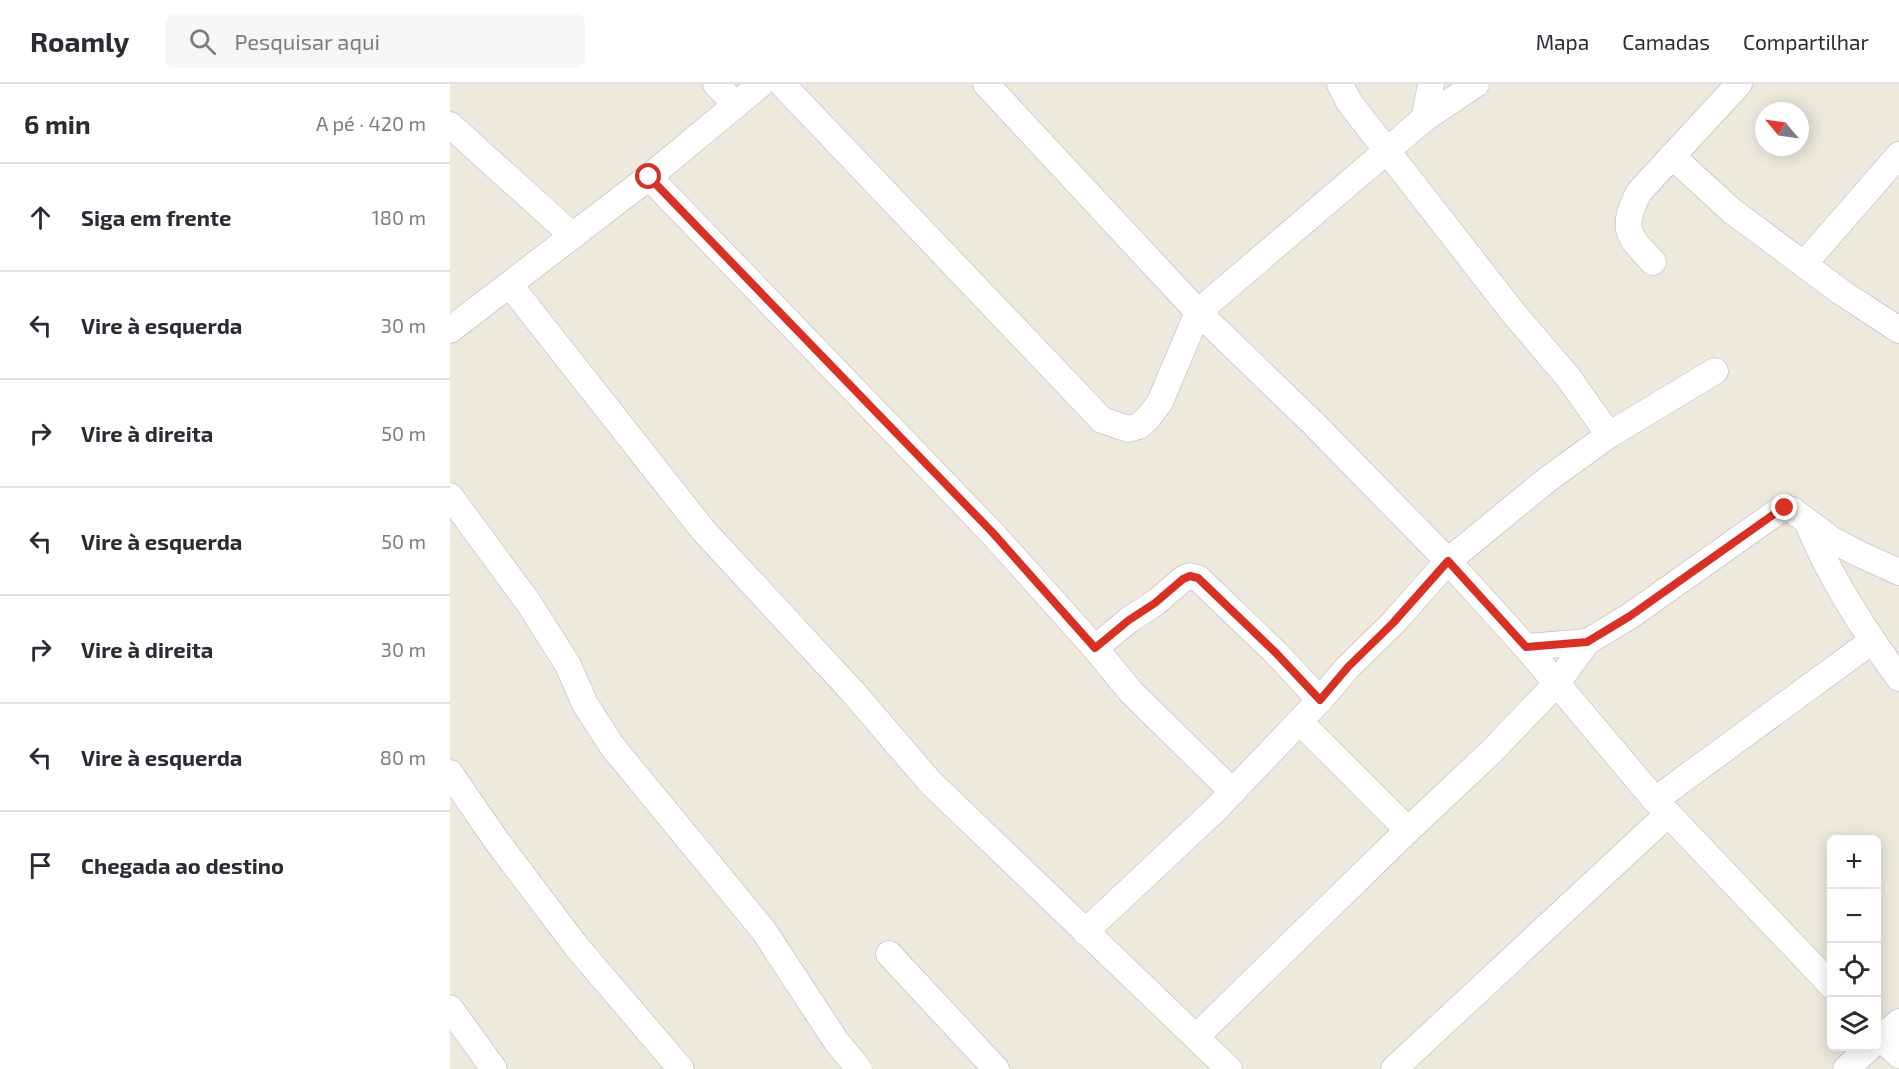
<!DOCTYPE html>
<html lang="pt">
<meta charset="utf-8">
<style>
:root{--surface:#fff;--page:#f7f7f7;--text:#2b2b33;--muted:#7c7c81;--line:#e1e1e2}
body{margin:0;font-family:"Exo 2",sans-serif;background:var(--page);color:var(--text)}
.controls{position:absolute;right:18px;bottom:18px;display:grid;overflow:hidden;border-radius:9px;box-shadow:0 3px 15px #0003}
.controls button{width:54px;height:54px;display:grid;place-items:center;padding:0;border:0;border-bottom:2px solid var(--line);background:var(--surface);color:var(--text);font:30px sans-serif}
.compass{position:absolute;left:1305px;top:18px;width:54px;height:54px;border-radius:50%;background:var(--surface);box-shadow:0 3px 15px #0003;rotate:299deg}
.stop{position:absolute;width:18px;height:18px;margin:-14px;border:4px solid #d93025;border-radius:50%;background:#fff}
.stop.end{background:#d93025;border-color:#fff;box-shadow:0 2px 6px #0008}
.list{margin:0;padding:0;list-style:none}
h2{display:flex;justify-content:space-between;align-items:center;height:78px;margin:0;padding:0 24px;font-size:26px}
h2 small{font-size:20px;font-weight:400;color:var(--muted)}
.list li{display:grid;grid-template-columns:39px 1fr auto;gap:18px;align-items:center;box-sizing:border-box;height:108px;padding:0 24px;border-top:2px solid var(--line)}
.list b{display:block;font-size:22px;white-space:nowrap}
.list em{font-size:20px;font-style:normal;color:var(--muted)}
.icon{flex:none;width:33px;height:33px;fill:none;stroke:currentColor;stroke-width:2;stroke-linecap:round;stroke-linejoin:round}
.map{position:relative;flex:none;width:1449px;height:985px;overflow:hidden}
header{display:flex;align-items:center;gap:36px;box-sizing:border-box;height:84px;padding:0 30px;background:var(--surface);border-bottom:2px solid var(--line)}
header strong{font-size:28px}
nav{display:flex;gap:33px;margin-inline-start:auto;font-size:21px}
.search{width:420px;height:54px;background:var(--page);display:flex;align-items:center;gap:15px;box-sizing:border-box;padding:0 21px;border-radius:9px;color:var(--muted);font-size:22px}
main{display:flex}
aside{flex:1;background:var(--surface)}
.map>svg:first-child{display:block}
</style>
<header>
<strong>Roamly</strong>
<div class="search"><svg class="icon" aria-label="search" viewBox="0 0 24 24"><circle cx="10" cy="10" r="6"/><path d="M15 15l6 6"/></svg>Pesquisar aqui</div>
<nav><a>Mapa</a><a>Camadas</a><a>Compartilhar</a></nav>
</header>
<main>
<aside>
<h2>6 min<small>A pé · 420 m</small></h2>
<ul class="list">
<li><svg class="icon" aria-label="ahead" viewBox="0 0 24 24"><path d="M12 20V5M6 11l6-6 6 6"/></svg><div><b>Siga em frente</b></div><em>180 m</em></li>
<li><svg class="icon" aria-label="left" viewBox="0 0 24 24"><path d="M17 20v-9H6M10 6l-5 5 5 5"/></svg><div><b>Vire à esquerda</b></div><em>30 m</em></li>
<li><svg class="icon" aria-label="right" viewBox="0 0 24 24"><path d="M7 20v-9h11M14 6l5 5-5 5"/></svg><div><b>Vire à direita</b></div><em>50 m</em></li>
<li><svg class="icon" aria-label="left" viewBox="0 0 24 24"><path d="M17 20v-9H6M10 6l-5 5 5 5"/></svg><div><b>Vire à esquerda</b></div><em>50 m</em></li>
<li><svg class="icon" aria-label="right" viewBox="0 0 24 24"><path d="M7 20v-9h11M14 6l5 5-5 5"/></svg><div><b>Vire à direita</b></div><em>30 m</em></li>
<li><svg class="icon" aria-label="left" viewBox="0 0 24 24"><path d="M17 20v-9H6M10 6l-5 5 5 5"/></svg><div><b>Vire à esquerda</b></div><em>80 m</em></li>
<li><svg class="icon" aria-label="arrive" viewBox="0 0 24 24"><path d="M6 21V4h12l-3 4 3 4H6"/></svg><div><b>Chegada ao destino</b></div></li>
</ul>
</aside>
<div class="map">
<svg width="1449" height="985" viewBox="0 0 1449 985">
<rect width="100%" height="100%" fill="#ede9dd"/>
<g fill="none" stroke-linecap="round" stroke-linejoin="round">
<defs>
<g id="minor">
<polyline points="266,0 286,21"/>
<polyline points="332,0 652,336 678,345 689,342 698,334 710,318 748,228 974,35 1026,0"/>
<polyline points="536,0 748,228 863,339 998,477 1076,563 1205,716 1382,902"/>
<polyline points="890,0 899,18 1065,231 1118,293 1159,351"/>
<polyline points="974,35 981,0"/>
<polyline points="0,41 123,152"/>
<polyline points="1222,72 1282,127 1391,208 1449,246"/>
<polyline points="199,93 542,449 645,564 682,609 783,708"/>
<path d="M1203,178C1176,150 1171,144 1189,108L1289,0"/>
<polyline points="1354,180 1449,71"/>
<polyline points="60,201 253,446 402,607 480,698 779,985"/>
<polyline points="0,246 199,93 311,0"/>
<polyline points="0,412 78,518 118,581 135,620 162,662 314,847 386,957 409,985"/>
<path d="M1357,437C1379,493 1414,546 1449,594"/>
<polyline points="1076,563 1137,558"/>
<polyline points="645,564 679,536 705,519 733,495 740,492 748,494 826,569 870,616"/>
<polyline points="850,638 958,746"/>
<polyline points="0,689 46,756 126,862 231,985"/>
<polyline points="1205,716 1422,557"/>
<polyline points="635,848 764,727 870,616 898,583 943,539 998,477 1098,395 1159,351 1265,287"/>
<polyline points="439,870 546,985"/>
<polyline points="0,924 44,985"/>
<polyline points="1426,949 1449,971"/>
<polyline points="746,953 958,746 1041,668 1107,599 1137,558 1180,532 1327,428 1335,424 1342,426 1381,455 1407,469 1449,488"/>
<polyline points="1426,958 1449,938"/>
<polyline points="944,985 1218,730"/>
<polyline points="1396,985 1421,962"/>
</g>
</defs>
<!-- minor casing -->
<use href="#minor" stroke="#b1b1be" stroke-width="27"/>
<!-- minor -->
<use href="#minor" stroke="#fff" stroke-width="26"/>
</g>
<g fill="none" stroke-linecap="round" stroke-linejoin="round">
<!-- route -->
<polyline stroke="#d93025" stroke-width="8" points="199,93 543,449 645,564 679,536 705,519 733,495 740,492 748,494 826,569 870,616 898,583 943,539 998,477 1076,563 1137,558 1180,532 1327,428 1335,424"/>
</g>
</svg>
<div class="controls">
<button>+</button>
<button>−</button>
<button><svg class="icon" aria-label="locate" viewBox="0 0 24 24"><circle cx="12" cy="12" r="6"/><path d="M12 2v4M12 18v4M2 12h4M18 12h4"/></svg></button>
<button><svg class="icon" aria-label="layers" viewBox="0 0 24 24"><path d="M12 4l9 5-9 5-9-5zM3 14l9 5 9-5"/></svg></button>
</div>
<svg class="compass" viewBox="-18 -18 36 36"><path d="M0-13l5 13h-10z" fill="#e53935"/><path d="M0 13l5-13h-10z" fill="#7c7c81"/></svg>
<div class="stop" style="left:199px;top:93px"></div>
<div class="stop end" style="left:1335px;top:424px"></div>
</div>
</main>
